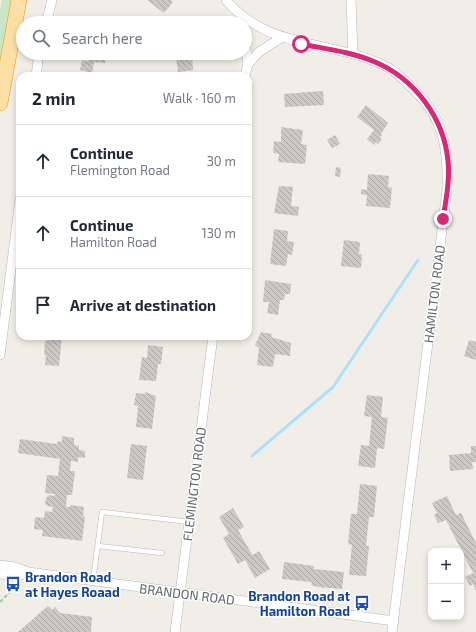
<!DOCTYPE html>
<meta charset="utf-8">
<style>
:root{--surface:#fff;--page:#f6f6f7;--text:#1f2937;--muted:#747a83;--line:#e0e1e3}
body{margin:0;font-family:"Exo 2",sans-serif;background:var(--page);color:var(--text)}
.controls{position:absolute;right:12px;bottom:12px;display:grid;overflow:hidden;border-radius:8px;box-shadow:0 2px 6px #0003}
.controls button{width:36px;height:36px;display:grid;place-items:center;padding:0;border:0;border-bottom:1px solid var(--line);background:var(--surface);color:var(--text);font:20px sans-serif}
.stop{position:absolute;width:12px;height:12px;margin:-9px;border:3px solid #db2777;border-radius:50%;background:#fff}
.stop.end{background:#db2777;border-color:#fff;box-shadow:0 1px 4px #0008}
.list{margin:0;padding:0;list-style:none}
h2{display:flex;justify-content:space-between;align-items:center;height:52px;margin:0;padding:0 16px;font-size:17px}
h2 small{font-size:13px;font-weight:400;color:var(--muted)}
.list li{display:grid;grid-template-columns:26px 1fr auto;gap:12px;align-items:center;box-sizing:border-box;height:72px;padding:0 16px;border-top:1px solid var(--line)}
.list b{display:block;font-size:15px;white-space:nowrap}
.list p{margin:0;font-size:13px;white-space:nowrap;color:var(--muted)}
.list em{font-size:13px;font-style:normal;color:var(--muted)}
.icon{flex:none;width:22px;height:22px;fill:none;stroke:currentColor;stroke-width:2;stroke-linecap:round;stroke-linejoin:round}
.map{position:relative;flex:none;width:476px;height:632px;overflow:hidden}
.search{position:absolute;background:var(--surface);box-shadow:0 2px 6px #0003;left:16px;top:16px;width:236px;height:44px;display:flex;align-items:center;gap:10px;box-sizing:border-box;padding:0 14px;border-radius:22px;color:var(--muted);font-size:15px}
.panel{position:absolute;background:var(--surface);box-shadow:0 2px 6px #0003;left:16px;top:72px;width:236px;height:268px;border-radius:12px}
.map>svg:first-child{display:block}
</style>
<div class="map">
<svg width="476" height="632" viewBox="0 0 476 632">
<defs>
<pattern id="building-back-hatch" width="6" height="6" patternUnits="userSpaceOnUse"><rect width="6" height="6" fill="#ccc9c4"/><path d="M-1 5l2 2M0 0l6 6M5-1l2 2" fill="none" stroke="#a9a7a3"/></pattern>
</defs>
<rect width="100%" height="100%" fill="#f1eee8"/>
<!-- green -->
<polygon fill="#c9e7c6" points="2,0 14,0 0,72 0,10"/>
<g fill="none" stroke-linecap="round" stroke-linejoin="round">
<!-- stream -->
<polyline stroke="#ade0fc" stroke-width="3" points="252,456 333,387 418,260"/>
</g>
<!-- building -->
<g fill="url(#building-back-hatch)">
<polygon points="147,0 171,0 173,2 164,13"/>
<polygon points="89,53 107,53 105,63 94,62 92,73 80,70 82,60 89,62 87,60"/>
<polygon points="170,53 192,53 193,70 178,72 176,57 171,58"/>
<polygon points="323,91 324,105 285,107 284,94"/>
<polygon points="366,105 388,123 381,134 382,135 380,137 382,139 378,144 376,142 374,145 367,139 374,130 357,117"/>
<polygon points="281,127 295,129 294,133 295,129 303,130 301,144 307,145 305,164 278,162 279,154 273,153 274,141 281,142"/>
<polygon points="335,135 340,144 332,148 327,140"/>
<polygon points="336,167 341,168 340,177 335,176"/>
<polygon points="368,174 389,176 388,187 392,188 390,208 366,206 367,195 361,194 361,189 367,190"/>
<polygon points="279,186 293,187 291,206 299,207 298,216 274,213"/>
<polygon points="274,229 288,231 287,241 294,242 292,255 288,254 286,266 270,264"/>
<polygon points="344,240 360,242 359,254 362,254 361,268 341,266"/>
<polygon points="265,280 291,284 290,294 285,294 284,300 280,300 278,315 267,313 269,302 263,302"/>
<polygon points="261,332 272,334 271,337 291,343 290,356 275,354 273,367 257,365 259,348 255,345"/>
<polygon points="48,336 62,336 59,366 45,365 46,355 44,355 45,341 47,341"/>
<polygon points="469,340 476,342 476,360 464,356"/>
<polygon points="148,345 163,347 161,364 158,364 156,381 139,380 142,357 147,358"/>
<polygon points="145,392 156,396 152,429 136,427 138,406 134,405 136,393 145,394"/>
<polygon points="367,395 383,397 381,417 388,418 384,449 377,448 375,468 358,466 361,445 369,446 372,417 364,416"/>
<polygon points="62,436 74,438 74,445 79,446 79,450 85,451 85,458 78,457 78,462 71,461 70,471 75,471 72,495 67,495 66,507 70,507 70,505 84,507 83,516 85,517 82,541 42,536 43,530 34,529 35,517 44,518 45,511 52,512 53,507 48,506 45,504 46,498 49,495 54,496 55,494 45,493 47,475 58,476 60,459 18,453 20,439 57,444 58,441 62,442"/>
<polygon points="131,444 147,446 143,480 127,478"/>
<polygon points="471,446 476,446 476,462 472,462 473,469 450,471 449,455 471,453"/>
<polygon points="360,484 377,486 374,517 369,517 366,546 369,546 366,576 349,575 352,545 348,544 351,514 357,514"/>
<polygon points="447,496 456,515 461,513 476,543 476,591 473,584 470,586 465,577 473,573 446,520 438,523 434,515 437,513 432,503"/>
<polygon points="233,508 244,527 238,530 250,551 253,555 259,551 270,569 255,578 245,560 238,564 223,538 229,534 219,517"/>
<polygon points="284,562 314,566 314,569 344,572 342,589 318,587 311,585 312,582 282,579"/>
<polygon points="48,606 52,610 55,607 60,613 92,617 91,632 18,632"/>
</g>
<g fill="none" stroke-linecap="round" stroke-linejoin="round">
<defs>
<g id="service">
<polyline points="98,546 162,553"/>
<polyline points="93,581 102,512 190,522"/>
</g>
<g id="minor">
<path d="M226,0C270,52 335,39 389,68C399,74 408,84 416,92C445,120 448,152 447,190L392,632"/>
<polyline points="351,0 353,54"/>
<polyline points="46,23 52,0"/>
<polyline points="245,43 248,64 245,76"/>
<polyline points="248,64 259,52 281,38"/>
<polyline points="36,76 39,53"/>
<polyline points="0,355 20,199"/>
<polyline points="0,565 15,567 28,572 394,621"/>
<polyline points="0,574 18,576 28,572"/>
<polyline points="175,632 213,336"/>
</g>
<polyline id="trunk" points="0,103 19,0"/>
</defs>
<!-- service casing -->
<use href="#service" stroke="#b5b8bc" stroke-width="5.5"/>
<!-- minor casing -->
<use href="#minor" stroke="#b5b8bc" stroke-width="10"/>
<!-- trunk casing -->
<use href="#trunk" stroke="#ef930a" stroke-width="16"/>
<!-- path -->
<polyline stroke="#a0c8a8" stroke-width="2" stroke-dasharray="4 2" stroke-linecap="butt" points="0,602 16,586"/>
<!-- service -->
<use href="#service" stroke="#fff" stroke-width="4.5"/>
<!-- minor -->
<use href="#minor" stroke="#fff" stroke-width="9"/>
<!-- trunk -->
<use href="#trunk" stroke="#fae0a4" stroke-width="15"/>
</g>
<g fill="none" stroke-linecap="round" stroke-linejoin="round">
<!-- route -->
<path stroke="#db2777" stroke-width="5" d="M301,44C326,49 352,52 375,62C415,79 444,118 448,161C450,180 446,200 443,219"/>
</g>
<!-- icons -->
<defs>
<symbol id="bus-bare" viewBox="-9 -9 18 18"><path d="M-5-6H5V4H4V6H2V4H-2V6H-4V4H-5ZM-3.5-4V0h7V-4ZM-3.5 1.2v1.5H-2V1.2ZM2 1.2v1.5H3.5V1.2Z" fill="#1a4fb4" stroke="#fff" stroke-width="2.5" paint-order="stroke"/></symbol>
</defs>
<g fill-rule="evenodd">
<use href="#bus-bare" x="2" y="573" width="22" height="22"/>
<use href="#bus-bare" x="351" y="592" width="22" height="22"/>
</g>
<g text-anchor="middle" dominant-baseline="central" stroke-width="3" stroke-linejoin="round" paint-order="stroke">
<!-- street labels -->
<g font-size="13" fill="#5f6467" stroke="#fff">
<text transform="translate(434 294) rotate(-83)">HAMILTON ROAD</text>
<text transform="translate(194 484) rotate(-83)">FLEMINGTON ROAD</text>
<text transform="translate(187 594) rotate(7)">BRANDON ROAD</text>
</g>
<!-- transit labels -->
<g font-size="13" font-weight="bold" fill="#164399" stroke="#fff" text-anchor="start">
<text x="25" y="577">Brandon Road<tspan x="25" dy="15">at Hayes Roaad</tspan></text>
<text x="350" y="596" text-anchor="end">Brandon Road at<tspan x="350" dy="15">Hamilton Road</tspan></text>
</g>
</g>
</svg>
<div class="controls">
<button>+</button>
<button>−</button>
</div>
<div class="stop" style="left:301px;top:44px"></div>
<div class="stop end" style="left:443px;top:219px"></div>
<div class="search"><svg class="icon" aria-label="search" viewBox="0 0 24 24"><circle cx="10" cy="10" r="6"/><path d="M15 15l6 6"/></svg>Search here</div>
<section class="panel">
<h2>2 min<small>Walk · 160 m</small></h2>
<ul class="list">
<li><svg class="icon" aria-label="ahead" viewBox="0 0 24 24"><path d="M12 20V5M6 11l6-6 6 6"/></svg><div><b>Continue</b><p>Flemington Road</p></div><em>30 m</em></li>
<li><svg class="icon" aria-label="ahead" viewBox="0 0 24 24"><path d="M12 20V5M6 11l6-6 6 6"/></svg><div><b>Continue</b><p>Hamilton Road</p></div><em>130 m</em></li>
<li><svg class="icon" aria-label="arrive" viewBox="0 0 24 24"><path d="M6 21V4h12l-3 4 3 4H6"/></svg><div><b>Arrive at destination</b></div></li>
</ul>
</section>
</div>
